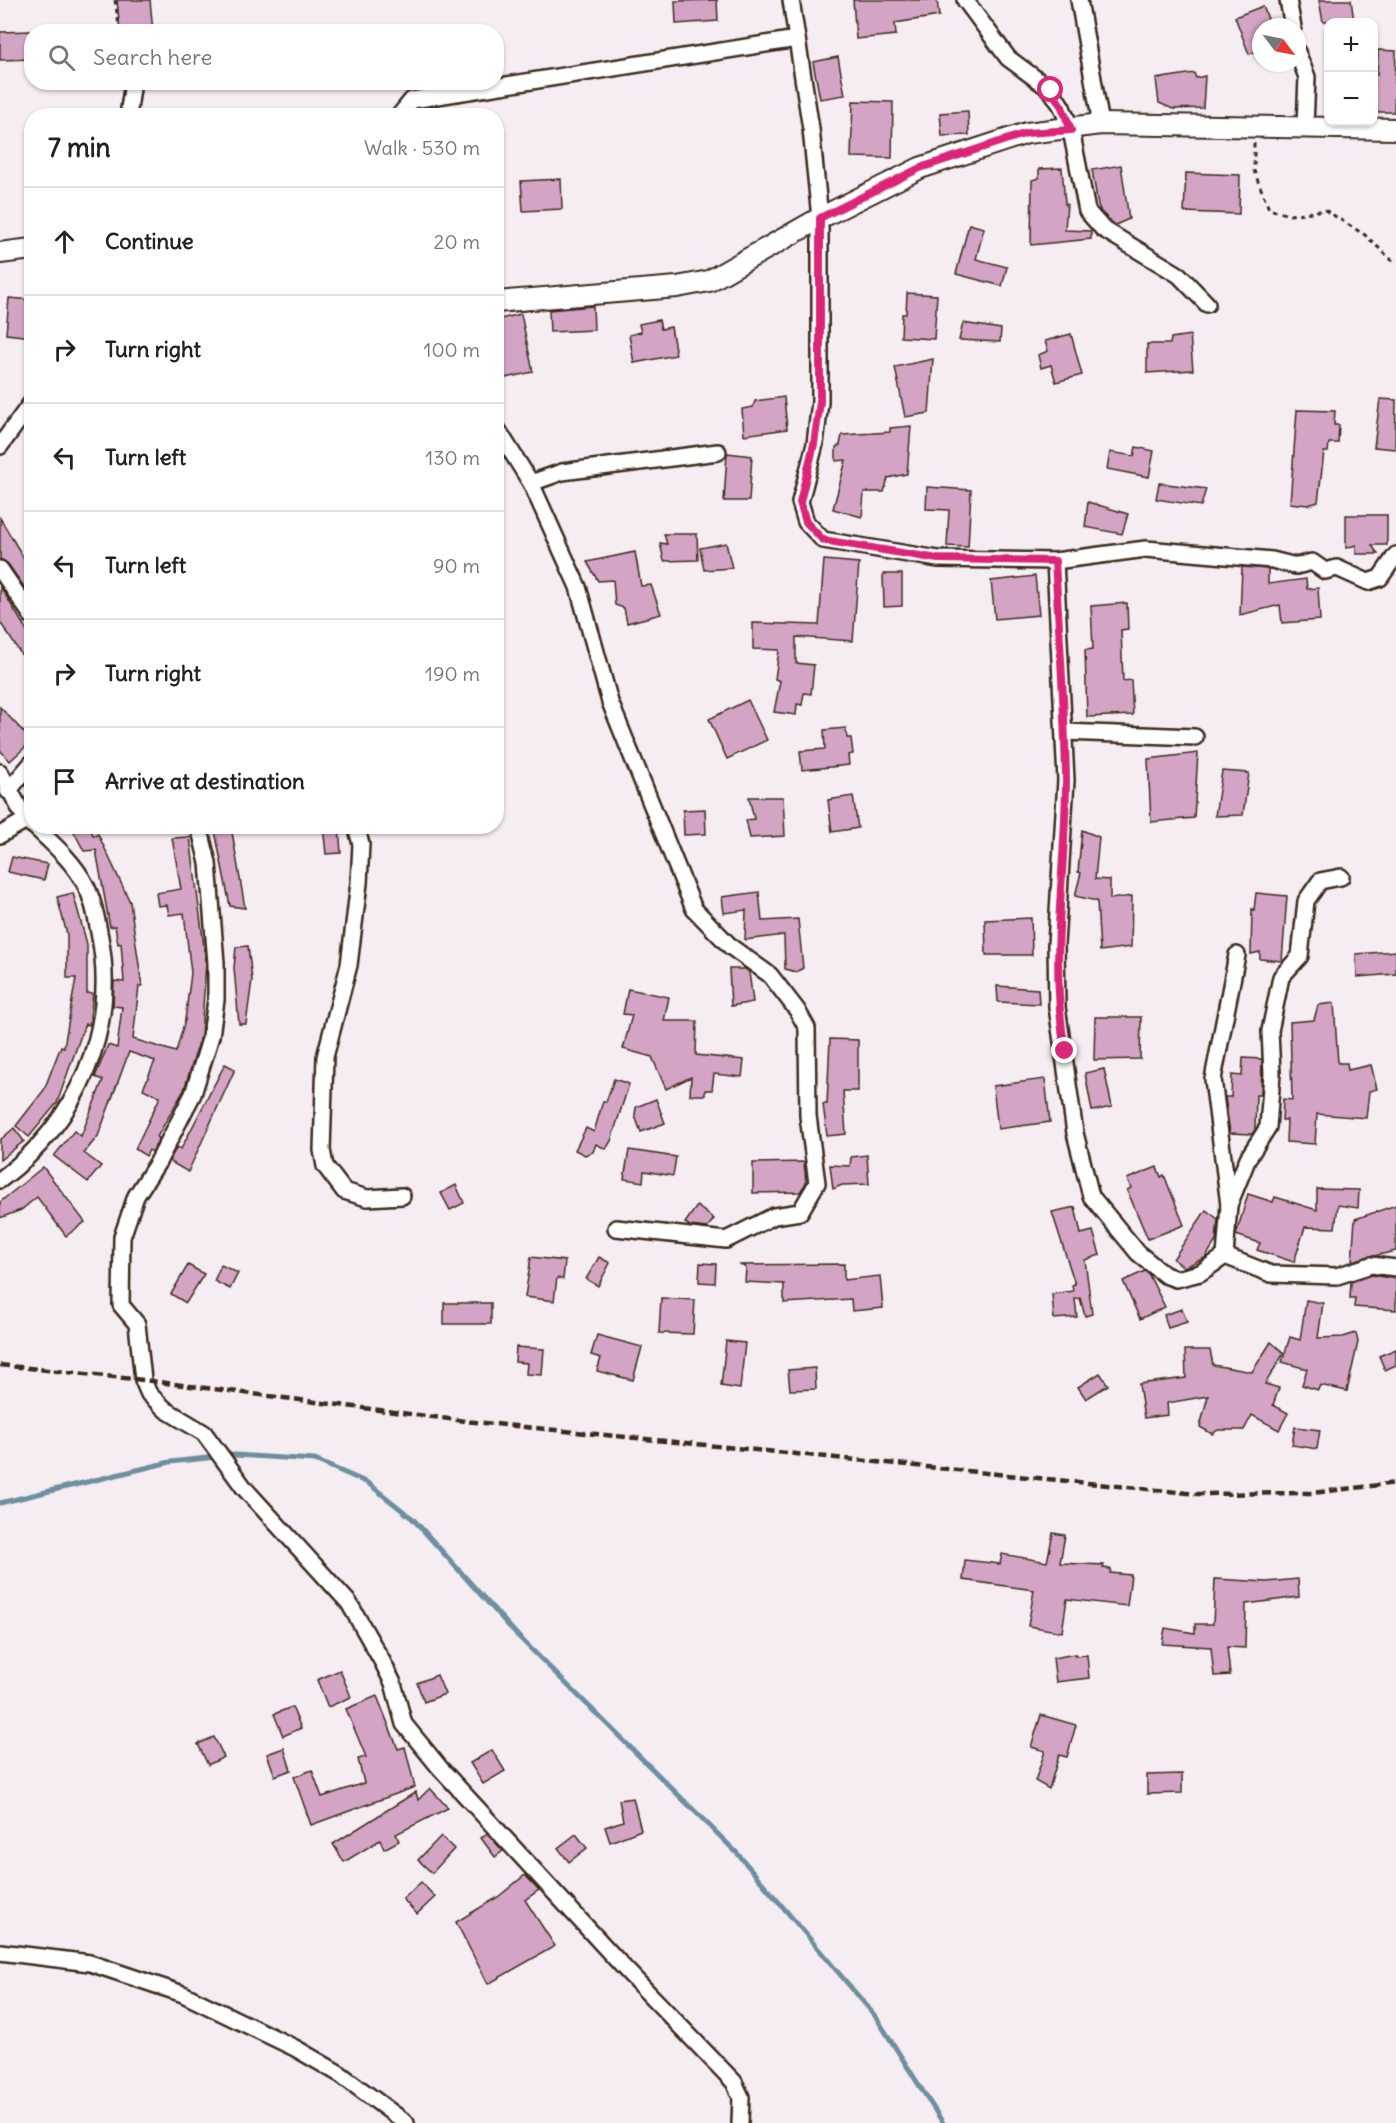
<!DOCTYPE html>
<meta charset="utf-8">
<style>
:root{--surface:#fff;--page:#f2f2f2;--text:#222;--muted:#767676;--line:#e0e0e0}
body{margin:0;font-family:Delius,sans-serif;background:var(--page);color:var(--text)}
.controls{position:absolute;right:18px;top:18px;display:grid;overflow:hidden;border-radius:12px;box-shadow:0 2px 4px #0004}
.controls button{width:54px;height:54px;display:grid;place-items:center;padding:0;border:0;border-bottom:2px solid var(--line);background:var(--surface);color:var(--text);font:30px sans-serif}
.compass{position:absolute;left:1252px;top:18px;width:54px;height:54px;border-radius:50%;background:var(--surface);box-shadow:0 2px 4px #0004;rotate:122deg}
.stop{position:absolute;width:18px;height:18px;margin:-14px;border:4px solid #db2777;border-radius:50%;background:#fff}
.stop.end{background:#db2777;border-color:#fff;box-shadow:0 2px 6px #0008}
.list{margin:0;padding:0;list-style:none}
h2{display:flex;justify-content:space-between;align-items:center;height:78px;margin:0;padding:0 24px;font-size:26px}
h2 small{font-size:20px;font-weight:400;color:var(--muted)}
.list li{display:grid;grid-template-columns:39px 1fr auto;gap:18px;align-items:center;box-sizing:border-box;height:108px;padding:0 24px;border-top:2px solid var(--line)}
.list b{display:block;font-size:22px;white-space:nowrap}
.list em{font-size:20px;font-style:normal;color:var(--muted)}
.icon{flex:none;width:33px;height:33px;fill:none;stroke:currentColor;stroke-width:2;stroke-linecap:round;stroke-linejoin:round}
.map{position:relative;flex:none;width:1396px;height:2123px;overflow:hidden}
.search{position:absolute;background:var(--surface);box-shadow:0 2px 4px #0004;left:24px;top:24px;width:480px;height:66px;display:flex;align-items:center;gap:15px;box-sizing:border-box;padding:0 21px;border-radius:24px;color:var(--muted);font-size:22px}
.panel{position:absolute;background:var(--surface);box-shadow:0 2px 4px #0004;left:24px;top:108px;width:480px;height:726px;border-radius:24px}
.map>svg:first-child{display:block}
</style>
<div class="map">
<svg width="1396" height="2123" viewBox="0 0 1396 2123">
<rect width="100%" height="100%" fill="#f6edf3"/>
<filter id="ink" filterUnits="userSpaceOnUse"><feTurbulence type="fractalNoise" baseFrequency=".0167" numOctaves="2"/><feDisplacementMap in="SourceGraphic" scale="12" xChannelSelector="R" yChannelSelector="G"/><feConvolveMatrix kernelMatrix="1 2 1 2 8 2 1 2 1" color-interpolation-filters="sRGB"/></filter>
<g filter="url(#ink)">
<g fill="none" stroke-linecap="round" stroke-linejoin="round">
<!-- stream -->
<polyline stroke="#6e8f9d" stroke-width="5" points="0,1503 170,1462 235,1455 315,1460 368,1483 413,1519 517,1635 737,1853 876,2017 943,2123"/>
</g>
<!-- building -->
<g fill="#d4a4c4" stroke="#3b2a1e" stroke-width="1.5">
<polygon points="117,0 150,0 153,32 120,32"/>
<polygon points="717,0 718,21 676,24 675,1"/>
<polygon points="853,0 937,0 939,16 895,23 896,35 856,39"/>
<polygon points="1319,0 1351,0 1354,21 1323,22"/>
<polygon points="1263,6 1271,27 1261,27 1261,50 1249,54 1235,17"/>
<polygon points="0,32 32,31 32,59 0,60"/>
<polygon points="1378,50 1396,51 1394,112 1374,112 1374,75 1377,75"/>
<polygon points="838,57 845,95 820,99 813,62"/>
<polygon points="1194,73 1196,78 1205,76 1203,108 1173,109 1159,103 1156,79"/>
<polygon points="853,101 893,102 892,158 851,157"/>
<polygon points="968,111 969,135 942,136 940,113"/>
<polygon points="1121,165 1129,219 1115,225 1101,212 1098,205 1092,170"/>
<polygon points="1062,168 1065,204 1067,204 1065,230 1091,231 1091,239 1031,245 1032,180 1039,178 1039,169"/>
<polygon points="1186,173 1240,175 1239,214 1184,212"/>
<polygon points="561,179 562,209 523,211 521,181"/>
<polygon points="969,224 984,228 976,259 1007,267 1002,286 956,274"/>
<polygon points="907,293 937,295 934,339 901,337 902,314 906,314"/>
<polygon points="9,298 32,300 32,337 6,334"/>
<polygon points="593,306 594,330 550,332 549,310"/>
<polygon points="521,314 533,372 496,380 496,320"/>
<polygon points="659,320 661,329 671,327 676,355 634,363 629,335 641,332 639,324"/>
<polygon points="963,323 1001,329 1000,342 959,340"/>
<polygon points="1071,334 1082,375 1056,382 1051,365 1041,368 1038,355 1048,351 1045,341"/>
<polygon points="1190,335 1193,370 1147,373 1147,344 1170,344 1171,338"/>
<polygon points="933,359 929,413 905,417 895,367"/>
<polygon points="784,397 787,429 744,435 742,409 753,407 755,401"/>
<polygon points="1380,399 1396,400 1395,449 1374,447"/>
<polygon points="1297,410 1335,411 1334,425 1339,425 1338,443 1329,443 1328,452 1324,452 1318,502 1308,505 1290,503"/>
<polygon points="911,426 907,474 888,478 884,492 864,492 862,517 833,509 846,460 836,461 836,447 840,445 842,435 890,432 890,428"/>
<polygon points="1136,447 1154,451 1149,477 1107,469 1110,452 1134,456"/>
<polygon points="727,453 752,456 749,501 724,501"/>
<polygon points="1159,483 1206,489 1201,506 1156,499"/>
<polygon points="927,487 971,490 968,547 947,546 949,510 926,509"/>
<polygon points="1088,502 1128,514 1122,534 1085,527"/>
<polygon points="1346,515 1387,515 1387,545 1372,545 1378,554 1356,554 1356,545 1346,548"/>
<polygon points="0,518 32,572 32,598 8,564 0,559"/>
<polygon points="664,534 697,534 698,560 664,561 660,543 667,544"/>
<polygon points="726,543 732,568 704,570 700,548"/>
<polygon points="635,552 641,586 651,585 661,614 627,623 624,608 615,605 613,580 598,581 587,562"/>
<polygon points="824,560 859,563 853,641 796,637 796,663 814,665 811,694 804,693 802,705 797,704 796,715 774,712 780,681 775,679 779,650 753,649 753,623 819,625"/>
<polygon points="1242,567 1268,569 1268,584 1306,579 1307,589 1318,588 1320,620 1282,623 1280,605 1240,615"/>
<polygon points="883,574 902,574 902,606 884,607"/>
<polygon points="1035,576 1039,615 995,619 991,581"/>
<polygon points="0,586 32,639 32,671 0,622"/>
<polygon points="1127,603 1128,629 1121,630 1123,681 1131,680 1133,715 1087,717 1085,650 1093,649 1091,606"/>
<polygon points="748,700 767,740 727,759 709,719"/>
<polygon points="0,707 32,741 10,761 0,750"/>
<polygon points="846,728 847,738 851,738 853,754 848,755 849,765 802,770 800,751 825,749 824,730"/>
<polygon points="1198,753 1194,818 1151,822 1148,759"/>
<polygon points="1222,771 1249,773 1243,815 1215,816"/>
<polygon points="853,796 858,828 832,832 828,800"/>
<polygon points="749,797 783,797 785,836 750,838 746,820 754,819"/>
<polygon points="705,809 706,834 684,835 683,810"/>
<polygon points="71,826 88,826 94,836 98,834 130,902 142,986 139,986 133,1039 176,1052 185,1020 191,973 184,913 169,915 167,905 158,906 156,893 181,889 172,838 190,837 206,963 201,1036 184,1090 157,1137 159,1138 152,1152 149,1150 146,1156 135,1149 160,1097 143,1089 155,1061 129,1052 98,1136 84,1153 101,1166 88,1182 54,1156 74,1131 81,1136 103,1080 95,1077 108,1045 117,1048 122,1007 113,1006 114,981 124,982 121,943 118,944 115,926 110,927 96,850 84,851"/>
<polygon points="214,826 231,826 245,908 230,906"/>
<polygon points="323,826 339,826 341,853 326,854"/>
<polygon points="1082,830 1099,837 1095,879 1110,880 1110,899 1132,896 1131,947 1100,951 1097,901 1075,896 1081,873 1078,872"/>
<polygon points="12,857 48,864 44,880 8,872"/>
<polygon points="759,892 762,921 798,919 803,968 796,972 785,969 784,935 745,940 746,910 724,913 722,897"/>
<polygon points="73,893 87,944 87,993 93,994 89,1025 85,1024 57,1103 29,1137 16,1126 44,1090 61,1046 64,1047 76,978 67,978 67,934 57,897"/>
<polygon points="1256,893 1287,896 1282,961 1260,959 1260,952 1251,954 1252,909 1254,910"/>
<polygon points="1031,918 1032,955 986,955 985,920"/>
<polygon points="248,946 252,980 246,1024 239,1024 234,968 236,947"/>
<polygon points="1396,951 1396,974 1357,977 1356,954"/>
<polygon points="729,969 745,969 749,972 753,1002 731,1006"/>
<polygon points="997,986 1038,989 1039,1004 998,1002"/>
<polygon points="628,989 669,997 664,1021 697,1021 696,1055 744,1060 742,1077 714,1074 712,1090 705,1090 705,1095 690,1095 691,1077 666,1089 652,1057 623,1049 632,1015 623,1014"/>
<polygon points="1334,1003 1338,1063 1347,1063 1348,1070 1371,1065 1377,1089 1369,1091 1366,1118 1317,1114 1315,1144 1286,1142 1287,1120 1282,1120 1283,1099 1292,1100 1290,1022 1314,1020 1318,1005"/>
<polygon points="1095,1017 1141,1017 1140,1059 1094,1060"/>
<polygon points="830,1039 858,1040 858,1091 843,1091 846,1134 827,1136 823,1104 827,1104"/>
<polygon points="1243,1058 1262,1059 1261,1095 1256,1095 1255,1130 1252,1134 1230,1133 1225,1097 1231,1097 1232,1075 1242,1076"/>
<polygon points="225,1064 235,1069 188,1172 169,1161 177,1147 181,1149"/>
<polygon points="1104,1069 1112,1107 1092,1111 1085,1073"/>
<polygon points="614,1079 629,1084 611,1141 606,1149 596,1144 593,1152 585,1155 575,1150 586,1128 594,1132 603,1101 606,1102"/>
<polygon points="1045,1079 1050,1122 998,1129 993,1086"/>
<polygon points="656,1099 665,1123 641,1132 635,1116 636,1107"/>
<polygon points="14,1128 24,1141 0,1160 0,1140"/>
<polygon points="629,1150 676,1157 673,1176 644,1171 643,1182 624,1179"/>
<polygon points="867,1155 869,1184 842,1185 833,1189 830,1165 850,1166 851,1157"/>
<polygon points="804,1162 806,1183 800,1192 753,1193 753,1163"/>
<polygon points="43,1167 85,1222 66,1236 37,1197 21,1210 0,1218 0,1202"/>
<polygon points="1157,1167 1161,1177 1164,1175 1184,1225 1148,1239 1127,1190 1131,1188 1127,1179"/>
<polygon points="456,1185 464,1203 450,1210 441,1193"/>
<polygon points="1317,1189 1359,1190 1358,1208 1338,1205 1335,1228 1305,1227 1294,1262 1257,1250 1260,1243 1236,1235 1248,1194 1273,1202 1275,1197 1317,1210"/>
<polygon points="1396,1205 1396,1251 1352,1261 1355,1219"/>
<polygon points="697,1206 714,1219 707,1228 690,1226 685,1223"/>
<polygon points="1075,1207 1081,1234 1093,1231 1100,1255 1085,1260 1092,1314 1085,1316 1080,1298 1075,1299 1077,1317 1054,1319 1052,1294 1073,1291 1072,1285 1075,1284 1052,1212"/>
<polygon points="1206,1210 1218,1219 1216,1241 1205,1258 1184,1267 1173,1259"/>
<polygon points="531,1257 565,1261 563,1279 557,1278 554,1301 525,1297"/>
<polygon points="599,1257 610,1263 598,1286 586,1279"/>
<polygon points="700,1263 716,1264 715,1283 699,1282"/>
<polygon points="844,1264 844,1280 880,1276 883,1308 852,1311 851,1299 784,1303 784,1284 745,1282 746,1268 741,1265"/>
<polygon points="188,1265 204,1274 186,1303 171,1294"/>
<polygon points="221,1265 238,1273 230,1289 214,1281"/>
<polygon points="1145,1271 1149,1275 1165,1307 1140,1319 1123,1281"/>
<polygon points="1371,1275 1396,1279 1396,1310 1354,1307 1355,1298 1350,1298 1351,1282"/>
<polygon points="661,1298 695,1300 693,1334 659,1333"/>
<polygon points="1306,1300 1323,1303 1318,1338 1343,1337 1356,1333 1358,1342 1347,1391 1320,1385 1318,1390 1302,1385 1307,1369 1282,1362 1290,1337 1300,1340"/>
<rect x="444" y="1303" width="47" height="21"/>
<polygon points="1182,1309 1187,1322 1168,1328 1164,1315"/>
<polygon points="597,1335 642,1347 633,1380 597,1371 601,1358 591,1355"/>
<polygon points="726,1341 745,1343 740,1389 721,1386"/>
<polygon points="1271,1342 1284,1353 1265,1384 1279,1388 1273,1405 1288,1413 1279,1430 1252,1415 1244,1430 1218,1430 1212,1434 1200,1427 1208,1396 1167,1403 1168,1415 1144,1418 1139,1384 1186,1378 1185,1350 1210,1350 1213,1365 1252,1372"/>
<polygon points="516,1347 544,1349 542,1375 526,1374 527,1363 515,1362"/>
<polygon points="1396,1349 1396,1365 1385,1370 1379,1356"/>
<polygon points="815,1368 816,1389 790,1390 788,1370"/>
<polygon points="1100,1373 1108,1385 1086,1399 1078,1387"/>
<polygon points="1295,1427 1320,1430 1317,1449 1292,1445"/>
<polygon points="1053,1533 1065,1535 1060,1563 1104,1565 1103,1568 1111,1569 1110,1573 1131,1575 1127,1606 1067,1599 1062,1632 1028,1626 1034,1590 963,1580 965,1560 1000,1564 1002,1554 1047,1562"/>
<polygon points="1215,1579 1267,1582 1298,1579 1299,1597 1246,1604 1245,1648 1227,1647 1230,1675 1214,1676 1211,1647 1162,1644 1165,1628 1195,1633 1195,1624 1213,1624"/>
<polygon points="1075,1654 1075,1656 1087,1655 1089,1678 1056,1682 1053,1658"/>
<polygon points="340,1670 351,1697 328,1707 317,1680"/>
<polygon points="437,1675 445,1694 424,1702 417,1683"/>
<polygon points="377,1696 398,1749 405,1747 415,1787 311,1825 294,1777 312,1770 322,1797 364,1783 358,1759 366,1757 346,1709"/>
<polygon points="292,1707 301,1728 283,1736 274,1714"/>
<polygon points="1041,1715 1076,1725 1067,1757 1059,1755 1049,1789 1035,1781 1045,1751 1031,1747"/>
<polygon points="214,1737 224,1757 208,1765 198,1744"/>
<polygon points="284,1748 291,1770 275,1776 267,1754"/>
<polygon points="492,1750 505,1771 483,1784 470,1763"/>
<polygon points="1182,1774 1182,1793 1147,1794 1147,1775"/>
<polygon points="430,1788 448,1808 396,1834 399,1841 384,1849 380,1840 344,1862 333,1844 416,1792 418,1800"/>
<polygon points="633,1798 641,1830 610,1842 605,1827 623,1821 619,1800"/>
<polygon points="487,1833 503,1851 495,1857 481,1838"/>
<polygon points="576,1834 587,1848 569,1862 558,1848"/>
<polygon points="441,1836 454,1849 432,1873 418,1860"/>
<polygon points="525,1875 539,1890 525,1900 555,1946 488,1984 456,1922 498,1897"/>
<polygon points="421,1882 435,1897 417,1914 403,1899"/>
</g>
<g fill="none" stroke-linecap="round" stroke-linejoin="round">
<defs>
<g id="minor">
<polyline points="791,0 811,129 820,218 820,402 815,444 800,502 806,522 823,540 938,559 1055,561 1066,780 1056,945 1057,1007 1075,1133 1091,1196 1138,1253 1165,1275 1176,1279 1200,1273 1225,1256 1271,1274 1337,1276 1371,1265 1396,1268"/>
<polyline points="965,0 1008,58 1051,90 1062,107 1071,130 1087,211 1103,229 1179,275 1207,304"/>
<polyline points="1079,0 1101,124"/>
<polyline points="1288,0 1293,27"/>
<polyline points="1297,52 1307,77 1305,127"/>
<polyline points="128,116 133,82"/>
<polyline points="399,116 412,100 797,39"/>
<polyline points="496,427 531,483 578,587 610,702 694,909 731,947 770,975 797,1010 807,1028 808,1116 817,1183 800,1212 774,1216 726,1240 616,1228"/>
<polyline points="0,446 32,402"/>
<polyline points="531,483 562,472 718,452"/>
<polyline points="1055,561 1146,549 1272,560 1296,566 1312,562 1325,571 1337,568 1368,582 1380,578 1396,555"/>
<polyline points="0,569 32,616"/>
<polyline points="1064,732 1195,737"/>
<polyline points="0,772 26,820 32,825"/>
<polyline points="8,791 32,763"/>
<polyline points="199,826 208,863 216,963 216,1000 211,1036 193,1094 158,1162 136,1196 122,1237 121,1305 137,1324 143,1380 149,1394 166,1410 204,1433 245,1489 349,1603 382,1661 393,1683 404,1724 440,1768 627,1971 734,2082 741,2097 740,2123"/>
<polyline points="356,826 361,844 359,883 349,965 325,1057 322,1150 325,1166 344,1191 367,1198 402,1196"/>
<polyline points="0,835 26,820"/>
<path d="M0,1180C78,1122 119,1029 99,932C96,916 93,899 85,884C74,862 52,843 34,826"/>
<polyline points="1229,1205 1248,1158 1268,1127 1272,1074 1270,1031 1281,977 1300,956 1306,901 1320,881 1341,877"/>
<polyline points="1225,1256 1229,1205 1213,1079 1237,955"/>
<polyline points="0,1952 90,1963 183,1994 295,2048 340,2074 406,2123"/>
</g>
<g id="tertiary">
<polyline points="0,253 32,249"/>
<polyline points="496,302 677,287 709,281 820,218 920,168 1027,133 1101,124 1396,129"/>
</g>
</defs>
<!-- minor casing -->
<use href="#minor" stroke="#3b2a1e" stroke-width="20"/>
<!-- tertiary casing -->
<use href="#tertiary" stroke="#3b2a1e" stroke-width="24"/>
<!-- path -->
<g stroke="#3b2a1e" stroke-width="3" stroke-dasharray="4.5 4.5" stroke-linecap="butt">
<polyline points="115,0 120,32"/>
<polyline points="1254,143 1254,171 1269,209 1290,215 1325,210 1365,235 1396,264"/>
</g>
<!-- minor -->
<use href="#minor" stroke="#fff" stroke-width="15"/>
<!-- tertiary -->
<use href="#tertiary" stroke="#fff" stroke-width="20"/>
<!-- rail -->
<polyline stroke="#3b2a1e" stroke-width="4.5" stroke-dasharray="9 4.5" stroke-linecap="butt" points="0,1365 143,1380 465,1421 1198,1494 1312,1493 1396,1483"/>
</g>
</g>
<g fill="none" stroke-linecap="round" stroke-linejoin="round" filter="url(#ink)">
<!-- route -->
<path stroke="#db2777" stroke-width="8" d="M1051,90L1062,107L1071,130L1027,133L920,168L820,218V402L814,444L800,502L806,522L823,540L938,559L1055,561C1059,633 1065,706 1066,779C1066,873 1049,955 1065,1051"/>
</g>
</svg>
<div class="controls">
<button>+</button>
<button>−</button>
</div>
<svg class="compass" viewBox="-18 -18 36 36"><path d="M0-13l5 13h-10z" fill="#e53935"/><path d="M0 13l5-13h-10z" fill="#767676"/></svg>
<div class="stop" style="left:1051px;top:90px"></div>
<div class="stop end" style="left:1065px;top:1051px"></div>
<div class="search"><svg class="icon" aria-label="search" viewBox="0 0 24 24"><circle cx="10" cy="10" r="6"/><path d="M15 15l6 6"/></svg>Search here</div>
<section class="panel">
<h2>7 min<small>Walk · 530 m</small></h2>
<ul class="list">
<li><svg class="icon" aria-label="ahead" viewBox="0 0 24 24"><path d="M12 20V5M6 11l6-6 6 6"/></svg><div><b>Continue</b></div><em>20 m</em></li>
<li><svg class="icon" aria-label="right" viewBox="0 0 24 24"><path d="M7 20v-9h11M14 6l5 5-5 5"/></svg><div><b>Turn right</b></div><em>100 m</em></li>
<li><svg class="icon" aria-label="left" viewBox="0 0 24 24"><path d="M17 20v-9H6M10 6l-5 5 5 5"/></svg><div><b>Turn left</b></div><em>130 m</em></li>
<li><svg class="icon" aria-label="left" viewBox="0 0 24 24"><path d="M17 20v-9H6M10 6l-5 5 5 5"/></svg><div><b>Turn left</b></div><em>90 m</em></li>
<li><svg class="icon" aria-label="right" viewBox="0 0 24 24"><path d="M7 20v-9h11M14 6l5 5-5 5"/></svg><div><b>Turn right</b></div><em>190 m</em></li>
<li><svg class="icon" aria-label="arrive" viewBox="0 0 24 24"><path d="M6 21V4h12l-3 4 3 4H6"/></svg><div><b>Arrive at destination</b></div></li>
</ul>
</section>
</div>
